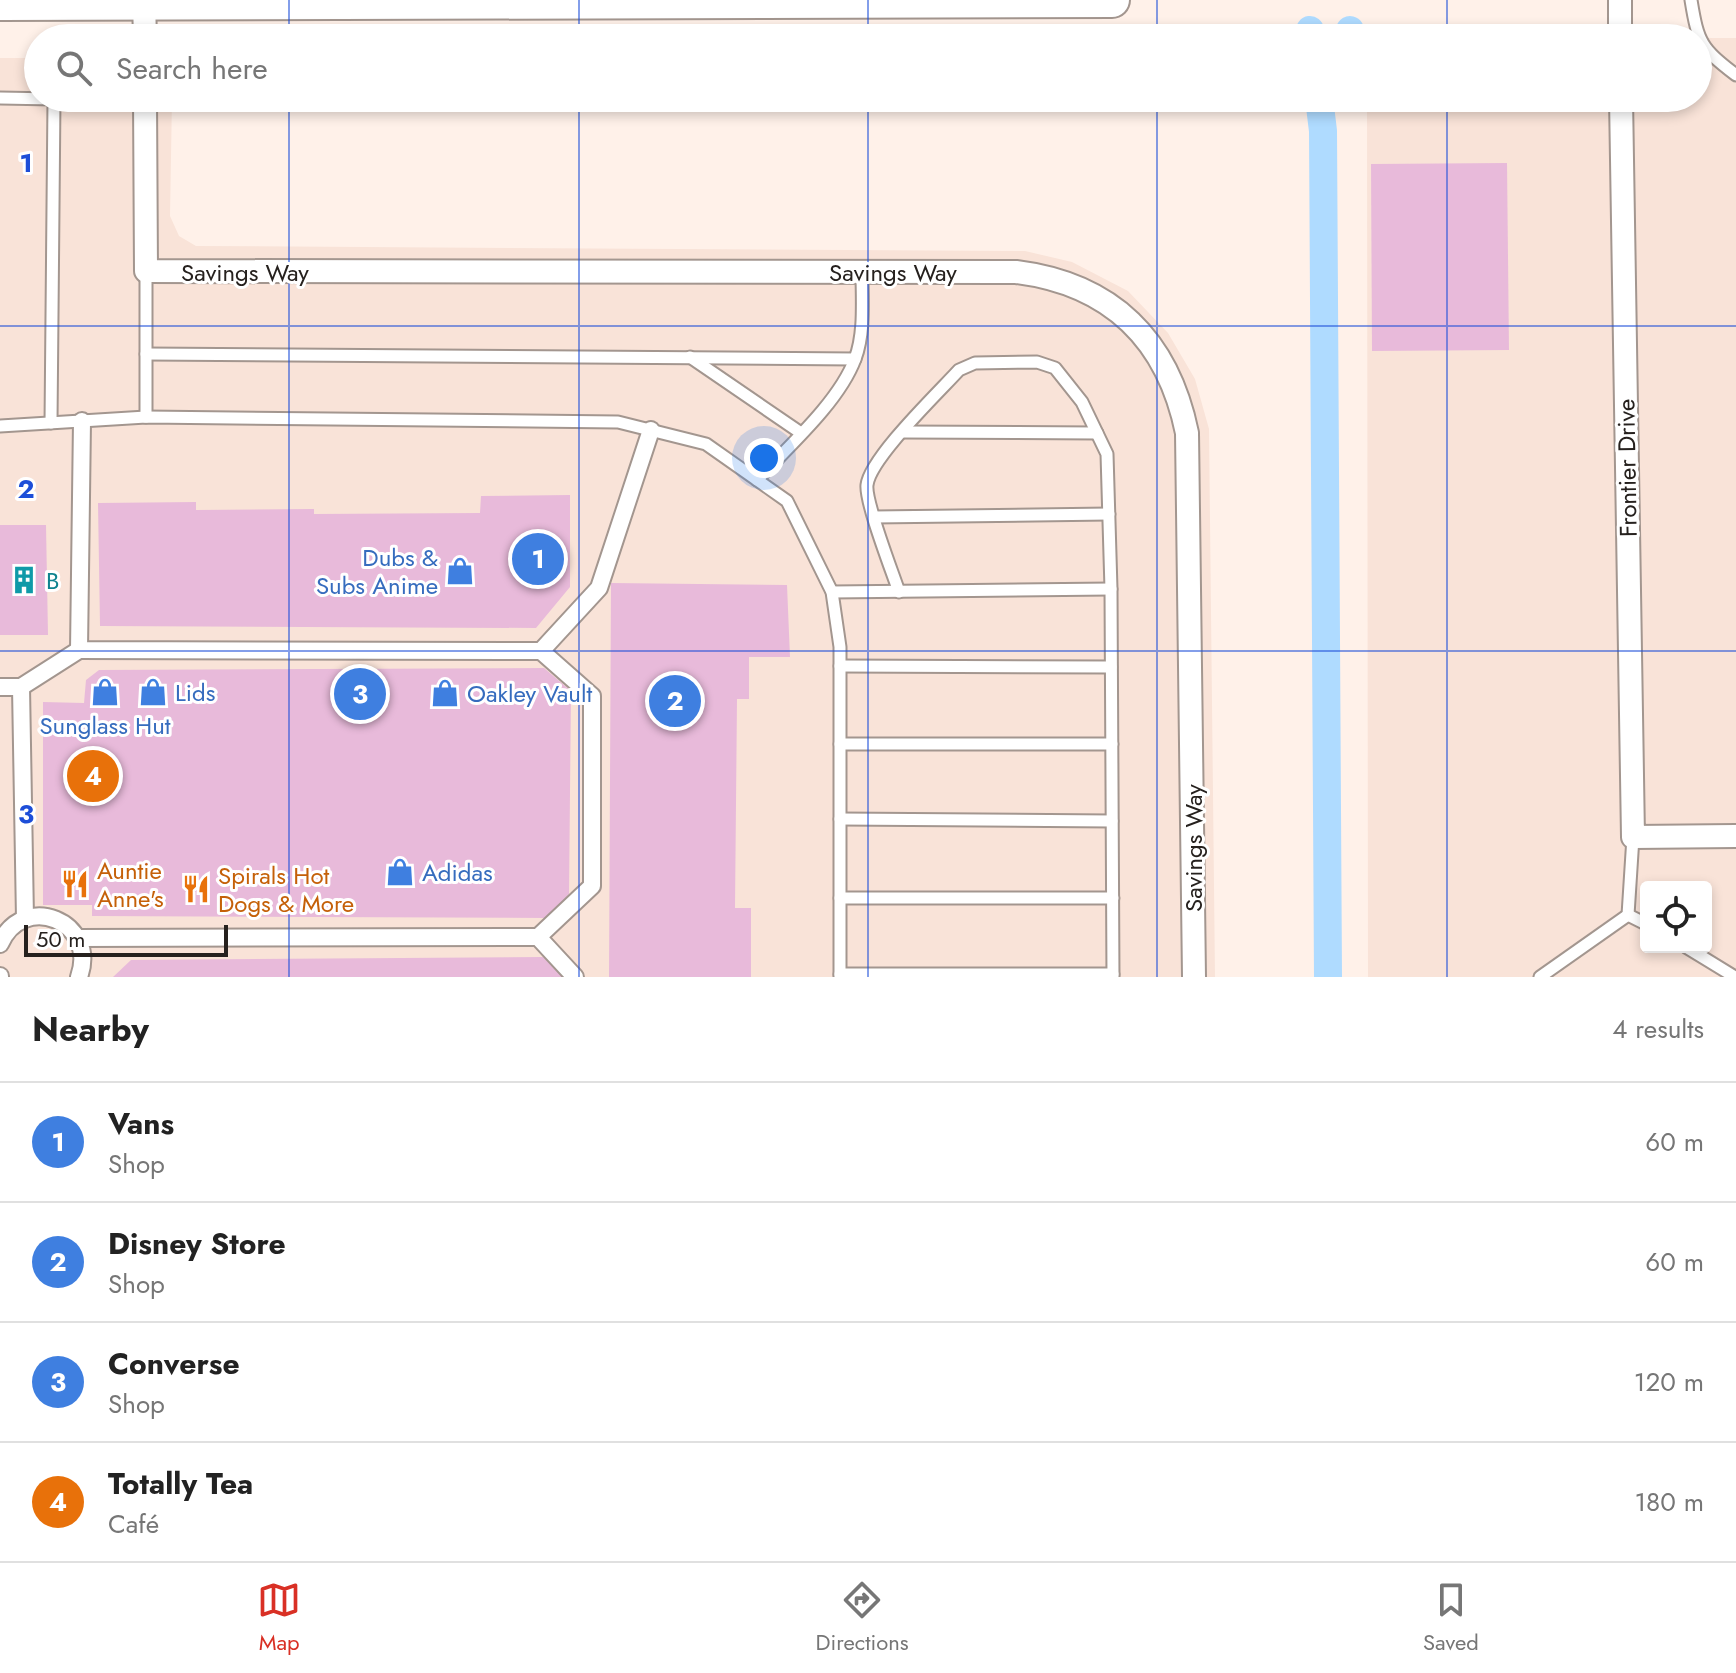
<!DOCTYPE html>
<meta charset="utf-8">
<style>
:root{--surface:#fff;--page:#f6f6f6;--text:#222;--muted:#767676;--line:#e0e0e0;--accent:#d93025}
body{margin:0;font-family:Jost,sans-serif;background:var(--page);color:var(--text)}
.controls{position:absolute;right:24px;bottom:24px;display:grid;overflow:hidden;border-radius:8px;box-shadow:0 4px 12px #0003}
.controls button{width:72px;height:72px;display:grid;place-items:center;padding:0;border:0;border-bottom:2px solid var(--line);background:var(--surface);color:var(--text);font:40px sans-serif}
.scale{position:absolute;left:24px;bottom:20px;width:204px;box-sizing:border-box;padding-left:8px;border:4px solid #26211e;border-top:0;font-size:22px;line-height:28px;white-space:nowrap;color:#26211e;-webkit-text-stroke:6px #fff;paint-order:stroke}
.you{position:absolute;left:764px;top:458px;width:28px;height:28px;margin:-20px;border:6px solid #fff;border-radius:50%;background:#1a73e8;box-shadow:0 0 0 12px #1a73e833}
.badge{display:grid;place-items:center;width:52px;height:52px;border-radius:50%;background:var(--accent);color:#fff;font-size:26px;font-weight:700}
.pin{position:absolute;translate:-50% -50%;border:4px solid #fff;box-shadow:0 2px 8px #0006}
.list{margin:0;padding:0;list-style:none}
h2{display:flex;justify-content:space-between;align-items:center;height:104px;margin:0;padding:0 32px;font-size:34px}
h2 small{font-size:26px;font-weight:400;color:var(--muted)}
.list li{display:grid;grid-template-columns:52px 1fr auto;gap:24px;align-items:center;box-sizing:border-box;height:120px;padding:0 32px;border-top:2px solid var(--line)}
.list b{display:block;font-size:30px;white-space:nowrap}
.list p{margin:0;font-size:26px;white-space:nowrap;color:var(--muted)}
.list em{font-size:26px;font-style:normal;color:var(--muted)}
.icon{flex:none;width:44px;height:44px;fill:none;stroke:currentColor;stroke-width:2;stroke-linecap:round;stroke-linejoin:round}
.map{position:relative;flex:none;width:1736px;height:977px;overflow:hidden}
.search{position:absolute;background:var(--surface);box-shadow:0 4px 12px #0003;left:24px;right:24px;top:24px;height:88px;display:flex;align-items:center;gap:20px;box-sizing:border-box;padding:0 28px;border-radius:44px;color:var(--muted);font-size:30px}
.sheet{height:584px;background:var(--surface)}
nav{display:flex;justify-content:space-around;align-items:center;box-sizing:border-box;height:112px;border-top:2px solid var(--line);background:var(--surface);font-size:22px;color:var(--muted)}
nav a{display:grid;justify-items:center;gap:4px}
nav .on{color:var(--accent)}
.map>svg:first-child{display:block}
</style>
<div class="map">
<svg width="1736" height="977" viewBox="0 0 1736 977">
<rect width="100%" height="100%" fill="#fff1e9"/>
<!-- built -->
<g fill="#f9e3d8" fill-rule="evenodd">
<path d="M1698,38H1736V977H1368L1367,98H1698ZM1646,887H1706V947H1646Z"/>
<polygon points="0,58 38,58 38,98 172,98 170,216 179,236 196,246 1025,251 1072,262 1128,291 1168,333 1195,379 1209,429 1215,977 0,977"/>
</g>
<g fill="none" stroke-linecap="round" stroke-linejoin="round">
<!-- canal -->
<g stroke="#afdbff" stroke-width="28">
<polyline points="1310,30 1311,38"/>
<polyline points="1348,38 1350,30"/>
<polyline points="1319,98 1323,131 1328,977"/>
</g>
</g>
<!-- building -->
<g fill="#e8bada">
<polygon points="1507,163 1509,350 1372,351 1371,164"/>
<polygon points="570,495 570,587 536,628 100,626 98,503 196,502 196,510 314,509 314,514 480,513 481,496"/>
<polygon points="0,525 46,525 48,635 0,635"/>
<polygon points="611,583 787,585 790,657 749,657 749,699 737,699 735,908 751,908 751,977 609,977"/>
<polygon points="544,668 571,691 569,894 547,918 92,916 92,905 43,905 43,702 84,703 86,680 99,670"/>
<polygon points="543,957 565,977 113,977 131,960"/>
</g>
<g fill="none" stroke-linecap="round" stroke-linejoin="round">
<defs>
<g id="service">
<path d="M1691,0C1698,43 1701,48 1736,75"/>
<polyline points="0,98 54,99 51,423"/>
<polyline points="146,271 146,417"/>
<polyline points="146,354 855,359"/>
<polyline points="690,357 801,433"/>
<polyline points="0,426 146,417 618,422 706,444 787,501 832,592 840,647 840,977"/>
<polyline points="903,432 1097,433"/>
<path d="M757,480C788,447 839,402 855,359C865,333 862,299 862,272"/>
<polyline points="874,517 1109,514"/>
<polyline points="832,592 1111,589"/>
<path d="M899,592C892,571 865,502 867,485C870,458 939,392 959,370L975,363L1037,362L1055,368L1082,402L1107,454L1111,589L1113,977"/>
<polyline points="840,666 1111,667"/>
<polyline points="840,744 1112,744"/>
<polyline points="840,819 1112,821"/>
<polyline points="840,898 1113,898"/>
<polyline points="1628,915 1633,837"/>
<polyline points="1628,915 1646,924"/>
<polyline points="1686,947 1735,977"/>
<polyline points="840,974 1113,974"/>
<polyline points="1540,977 1628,915"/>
</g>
<g id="pedestrian">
<polyline points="82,421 79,650 541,651"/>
<polyline points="0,687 21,687 25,919"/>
<polyline points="21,687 79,650"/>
<polyline points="538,937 592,886 592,696 541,651 599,588 651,430"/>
<polyline points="77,938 538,937 575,977"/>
<path d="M0,944C23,891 99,921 79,977"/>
<polyline points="0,976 0,977"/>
</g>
<g id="minor">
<polyline points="1620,0 1620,38"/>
<polyline points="144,2 145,38"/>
<path d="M145,98L146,271L1016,272C1112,284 1168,340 1187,433L1194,977"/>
<polyline points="1621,98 1633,837 1736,836"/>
</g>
<polyline id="primary" points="0,3 1112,0"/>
</defs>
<!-- service casing -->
<use href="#service" stroke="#a3968f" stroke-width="15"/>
<!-- pedestrian casing -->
<use href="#pedestrian" stroke="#a3968f" stroke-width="20"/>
<!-- minor casing -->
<use href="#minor" stroke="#a3968f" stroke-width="26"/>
<!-- primary casing -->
<use href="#primary" stroke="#a3968f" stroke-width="38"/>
<!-- service -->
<use href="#service" stroke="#fff" stroke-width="11"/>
<!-- pedestrian -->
<use href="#pedestrian" stroke="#fff" stroke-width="16"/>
<!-- minor -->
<use href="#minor" stroke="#fff" stroke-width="22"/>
<!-- primary -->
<use href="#primary" stroke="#fff" stroke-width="34"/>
</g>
<!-- grid -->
<path fill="none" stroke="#1d4ed8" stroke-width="2" stroke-opacity="0.55" d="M289,0V38M579,0V38M868,0V38M1157,0V38M1447,0V38M289,98V977M579,98V977M868,98V977M1157,98V977M1447,98V977M0,326H1736M0,651H1736"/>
<!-- icons -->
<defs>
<symbol id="shop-bare" viewBox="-9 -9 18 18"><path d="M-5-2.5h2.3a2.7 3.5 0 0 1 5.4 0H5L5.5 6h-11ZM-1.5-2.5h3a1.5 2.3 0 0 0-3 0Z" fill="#3f7fe0" stroke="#fff" stroke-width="2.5" paint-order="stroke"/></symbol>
<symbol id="building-bare" viewBox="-9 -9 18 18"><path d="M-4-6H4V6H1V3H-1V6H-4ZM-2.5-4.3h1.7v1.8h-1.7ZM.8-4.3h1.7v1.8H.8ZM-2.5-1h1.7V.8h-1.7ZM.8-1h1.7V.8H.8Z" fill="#0f9aa8" stroke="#fff" stroke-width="2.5" paint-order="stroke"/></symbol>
<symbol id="restaurant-bare" viewBox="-9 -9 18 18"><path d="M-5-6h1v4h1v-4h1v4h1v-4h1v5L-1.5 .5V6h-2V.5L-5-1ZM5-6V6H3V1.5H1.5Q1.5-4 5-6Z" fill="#e8710a" stroke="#fff" stroke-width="2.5" paint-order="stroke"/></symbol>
</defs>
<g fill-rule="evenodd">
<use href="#shop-bare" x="440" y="551" width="40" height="40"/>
<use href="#building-bare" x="4" y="560" width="40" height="40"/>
<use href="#shop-bare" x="85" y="672" width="40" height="40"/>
<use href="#shop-bare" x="133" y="672" width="40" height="40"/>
<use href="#shop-bare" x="425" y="673" width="40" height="40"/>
<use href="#shop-bare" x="380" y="852" width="40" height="40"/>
<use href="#restaurant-bare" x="55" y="864" width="40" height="40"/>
<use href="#restaurant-bare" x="176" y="869" width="40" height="40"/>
</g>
<g text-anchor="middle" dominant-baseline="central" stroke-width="6" stroke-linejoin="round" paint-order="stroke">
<!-- street labels -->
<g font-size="24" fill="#26211e" stroke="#fff">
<text x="245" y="272">Savings Way</text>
<text x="893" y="272">Savings Way</text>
<text transform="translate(1627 468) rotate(-91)">Frontier Drive</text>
<text transform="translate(1193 848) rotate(-90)">Savings Way</text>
</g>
<!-- shop labels -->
<g font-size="24" fill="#366cbe" stroke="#fff" text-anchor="start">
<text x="438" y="557" text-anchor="end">Dubs &amp;<tspan x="438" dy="28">Subs Anime</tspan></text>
<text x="175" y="692">Lids</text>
<text x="467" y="693">Oakley Vault</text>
<text x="105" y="725" text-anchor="middle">Sunglass Hut</text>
<text x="422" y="872">Adidas</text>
</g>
<!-- culture labels -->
<g font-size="24" fill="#0d838f" stroke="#fff" text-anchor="start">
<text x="46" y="580">B</text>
</g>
<!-- food labels -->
<g font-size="24" fill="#c56008" stroke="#fff" text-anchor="start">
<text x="97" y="870">Auntie<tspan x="97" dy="28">Anne's</tspan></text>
<text x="218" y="875">Spirals Hot<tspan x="218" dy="28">Dogs &amp; More</tspan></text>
</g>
</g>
<g font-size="26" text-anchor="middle" font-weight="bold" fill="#1d4ed8" stroke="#fff" stroke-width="6" stroke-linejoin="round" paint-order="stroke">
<text x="26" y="172">1</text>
<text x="26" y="498">2</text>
<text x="26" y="823">3</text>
</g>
</svg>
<div class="controls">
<button><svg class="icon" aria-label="locate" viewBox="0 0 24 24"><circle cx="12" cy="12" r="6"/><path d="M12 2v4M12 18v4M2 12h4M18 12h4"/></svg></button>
</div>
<div class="scale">50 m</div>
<div class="you"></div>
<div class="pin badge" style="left:538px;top:559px;background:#3f7fe0">1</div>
<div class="pin badge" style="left:675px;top:701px;background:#3f7fe0">2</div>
<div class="pin badge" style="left:360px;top:694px;background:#3f7fe0">3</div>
<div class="pin badge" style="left:93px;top:776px;background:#e8710a">4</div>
<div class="search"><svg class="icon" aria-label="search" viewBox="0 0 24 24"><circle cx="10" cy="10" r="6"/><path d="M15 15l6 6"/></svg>Search here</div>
</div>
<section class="sheet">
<h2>Nearby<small>4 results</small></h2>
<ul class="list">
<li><span class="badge" style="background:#3f7fe0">1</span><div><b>Vans</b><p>Shop</p></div><em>60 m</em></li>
<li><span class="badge" style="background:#3f7fe0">2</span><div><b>Disney Store</b><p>Shop</p></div><em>60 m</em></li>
<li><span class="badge" style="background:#3f7fe0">3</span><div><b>Converse</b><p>Shop</p></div><em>120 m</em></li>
<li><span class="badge" style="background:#e8710a">4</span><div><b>Totally Tea</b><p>Café</p></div><em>180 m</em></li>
</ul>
</section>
<nav>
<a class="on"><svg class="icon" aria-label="map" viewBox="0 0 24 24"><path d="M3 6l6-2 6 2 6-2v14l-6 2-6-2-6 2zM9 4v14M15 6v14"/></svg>Map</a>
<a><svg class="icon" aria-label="directions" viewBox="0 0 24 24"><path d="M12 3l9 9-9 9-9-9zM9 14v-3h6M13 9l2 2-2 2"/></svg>Directions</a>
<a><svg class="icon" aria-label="saved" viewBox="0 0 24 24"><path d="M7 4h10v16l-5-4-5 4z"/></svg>Saved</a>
</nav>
